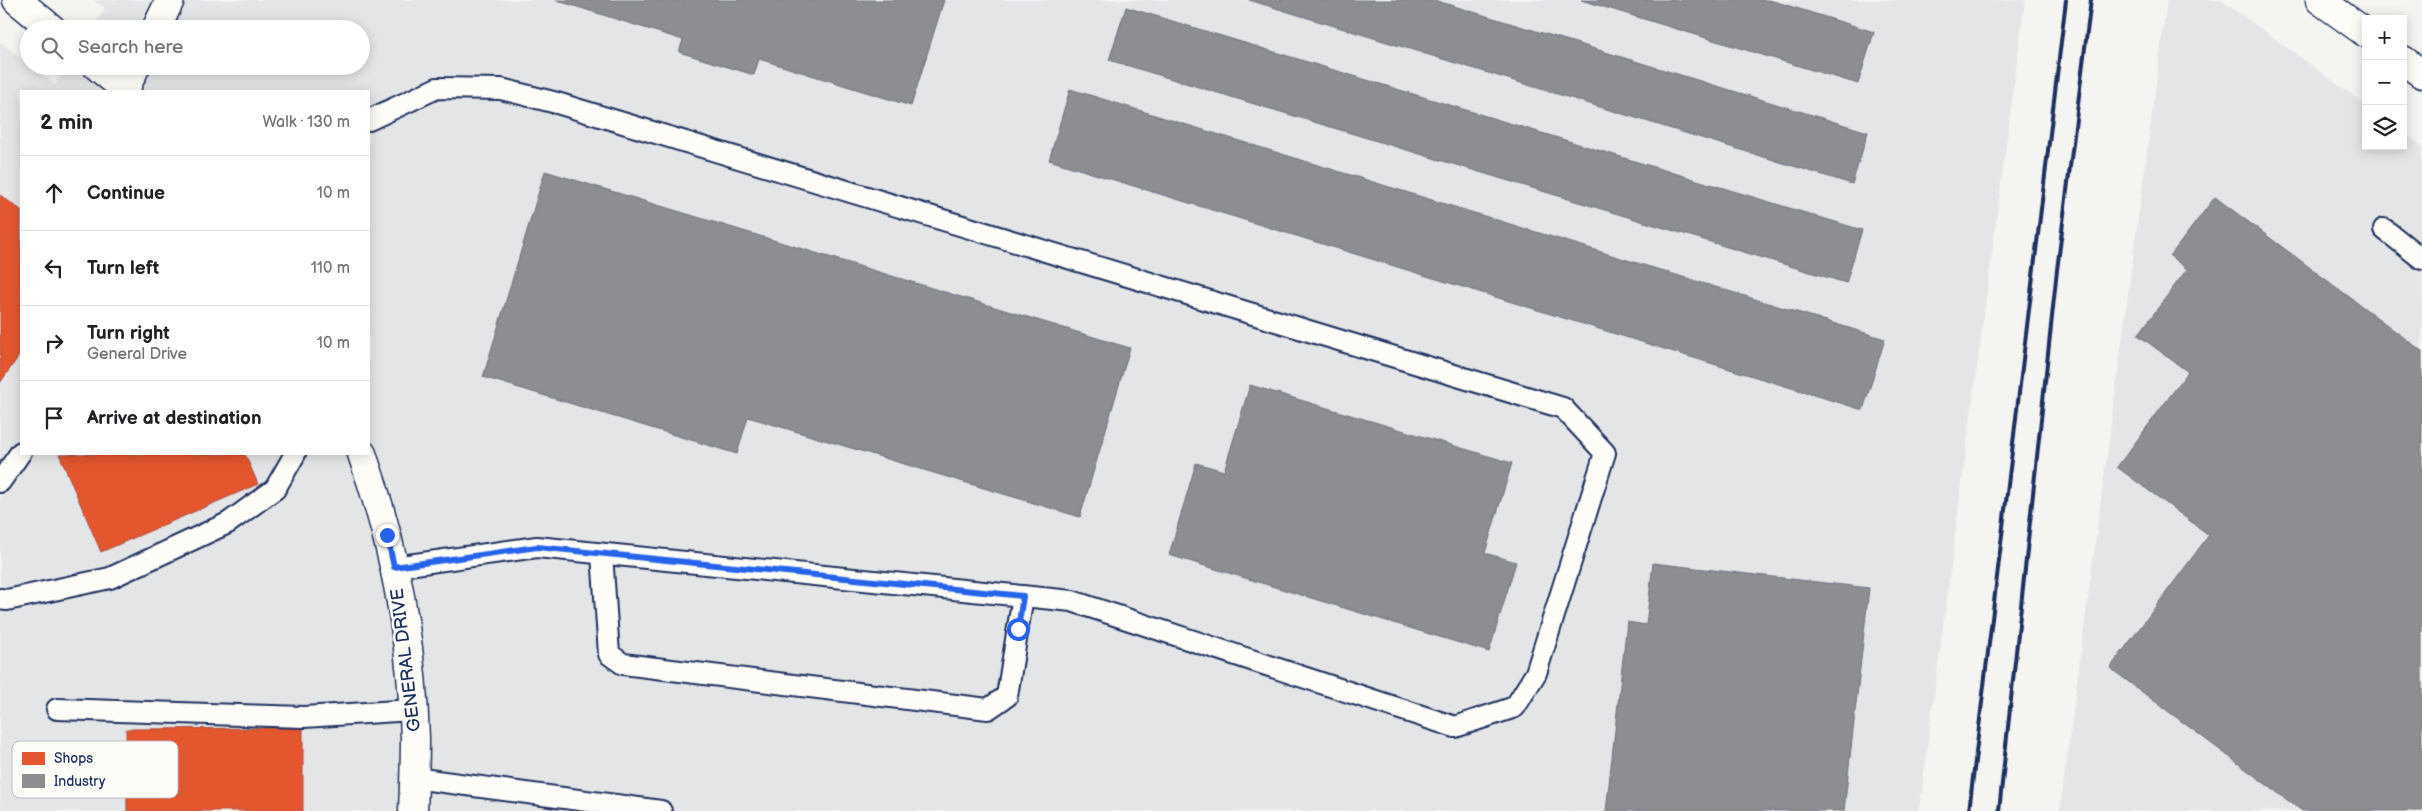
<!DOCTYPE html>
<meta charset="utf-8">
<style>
:root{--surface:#fff;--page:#f6f6f6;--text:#202124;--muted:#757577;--line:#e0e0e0}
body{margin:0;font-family:"Balsamiq Sans",sans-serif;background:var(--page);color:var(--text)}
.controls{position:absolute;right:15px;top:15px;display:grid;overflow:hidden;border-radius:0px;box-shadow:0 2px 12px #0003}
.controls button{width:45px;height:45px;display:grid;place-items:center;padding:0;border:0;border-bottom:1px solid var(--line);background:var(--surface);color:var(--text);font:25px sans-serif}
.stop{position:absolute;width:15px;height:15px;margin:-11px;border:4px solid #2563eb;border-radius:50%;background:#fff}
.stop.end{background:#2563eb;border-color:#fff;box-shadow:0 1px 5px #0008}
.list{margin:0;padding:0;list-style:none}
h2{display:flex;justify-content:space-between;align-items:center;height:65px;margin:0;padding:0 20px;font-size:21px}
h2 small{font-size:16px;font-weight:400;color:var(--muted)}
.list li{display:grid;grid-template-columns:32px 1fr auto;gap:15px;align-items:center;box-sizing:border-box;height:75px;padding:0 20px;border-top:1px solid var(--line)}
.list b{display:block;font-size:19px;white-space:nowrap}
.list p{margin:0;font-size:16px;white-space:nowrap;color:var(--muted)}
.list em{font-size:16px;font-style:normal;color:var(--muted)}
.icon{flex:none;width:28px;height:28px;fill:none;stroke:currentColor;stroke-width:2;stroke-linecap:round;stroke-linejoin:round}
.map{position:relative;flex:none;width:2422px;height:811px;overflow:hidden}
.search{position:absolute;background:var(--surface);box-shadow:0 2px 12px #0003;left:20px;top:20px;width:350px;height:55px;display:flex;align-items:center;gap:12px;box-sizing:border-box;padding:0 18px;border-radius:28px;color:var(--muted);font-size:19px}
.panel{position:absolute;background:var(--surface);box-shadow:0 2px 12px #0003;left:20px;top:90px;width:350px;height:365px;border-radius:0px}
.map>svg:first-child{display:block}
</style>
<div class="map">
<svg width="2422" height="811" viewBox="0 0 2422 811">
<rect width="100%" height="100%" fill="#f4f4f1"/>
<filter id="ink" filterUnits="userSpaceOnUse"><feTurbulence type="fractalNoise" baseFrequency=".02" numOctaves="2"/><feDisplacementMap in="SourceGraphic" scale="10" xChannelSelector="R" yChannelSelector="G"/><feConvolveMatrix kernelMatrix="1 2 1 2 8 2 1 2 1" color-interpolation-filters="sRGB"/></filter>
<g filter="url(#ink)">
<!-- built -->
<g fill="#e4e5e6" fill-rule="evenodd">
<path d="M93,0H2025L1919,811H0V42L55,85L68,66H361V29H92L105,8ZM21,91H369V454H21Z"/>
<polygon points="2167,0 2221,0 2366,105 2366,146 2403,146 2403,133 2422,146 2422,811 2060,811"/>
</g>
<!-- shops -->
<g fill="#e4572e" stroke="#a84b3c">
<polygon points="0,195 21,210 21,353 0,383"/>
<polygon points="59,454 245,454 258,484 101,552"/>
<polygon points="303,728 303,811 127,811 126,729"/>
</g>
<!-- industry -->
<g fill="#8d8d92" stroke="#6b7182">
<polygon points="555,0 944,0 911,106 759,59 754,75 679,52 683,40"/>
<polygon points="1249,0 1434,0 1868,132 1852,184"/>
<polygon points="1581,0 1770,0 1874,32 1858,84"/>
<polygon points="1126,7 1862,230 1846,283 1109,60"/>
<polygon points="1070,89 1885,339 1863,410 1049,160"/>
<polygon points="545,171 1130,348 1080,517 748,417 737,454 483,377"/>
<polygon points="2215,197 2422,351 2422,811 2302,811 2110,668 2209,535 2117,467 2188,372 2138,335 2187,269 2170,256"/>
<polygon points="1250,385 1512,463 1485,553 1516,562 1489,652 1169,555 1196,463 1224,471"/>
<polygon points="1653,563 1869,588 1844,811 1606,811 1627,622 1646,625"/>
</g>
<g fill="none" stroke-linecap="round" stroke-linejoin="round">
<defs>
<g id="lane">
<polyline points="369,120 437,88 501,89 557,103 1563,408 1605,453 1536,673 1515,707 1455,727 1072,601 537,547 394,567"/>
<polyline points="2384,229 2422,259"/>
<polyline points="0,482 21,452"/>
<polyline points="602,554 609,654 623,664 988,709 1007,696 1023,596"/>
<polyline points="0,599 7,600 110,578 228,523 275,489 295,454"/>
<polyline points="57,709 304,717 412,710"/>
<polyline points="414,778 661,811"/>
</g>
<g id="street">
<polyline points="17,0 52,29"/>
<polyline points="156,29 170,0"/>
<polyline points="97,66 127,91"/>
<polyline points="125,89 136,66"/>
<path d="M362,454C394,544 412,642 415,738C415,762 414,787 413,811"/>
</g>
<g id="secondary">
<polyline points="2320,0 2366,33"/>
<polyline points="2403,60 2422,74"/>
</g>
</defs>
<!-- lane casing -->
<use href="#lane" stroke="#1b2f5e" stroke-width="24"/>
<!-- street casing -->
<use href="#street" stroke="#1b2f5e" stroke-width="31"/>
<!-- secondary casing -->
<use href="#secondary" stroke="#1b2f5e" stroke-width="31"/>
<!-- lane -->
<use href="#lane" stroke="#fdfcf7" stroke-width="20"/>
<!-- street -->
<use href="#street" stroke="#fdfcf7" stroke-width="28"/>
<!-- secondary -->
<use href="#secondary" stroke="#fdfcf7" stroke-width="28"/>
<!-- rail -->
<g stroke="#1b2f5e" stroke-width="4">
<polyline points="1969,811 2066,0"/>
<polyline points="1999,811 2057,270 2091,0"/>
</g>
</g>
</g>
<g fill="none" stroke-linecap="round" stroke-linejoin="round" filter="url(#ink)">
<!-- route -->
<polyline stroke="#2563eb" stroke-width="6" points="387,535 394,567 537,547 1023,596 1018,629"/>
</g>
<g text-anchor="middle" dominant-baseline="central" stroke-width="5" stroke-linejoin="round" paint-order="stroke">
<!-- street labels -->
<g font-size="18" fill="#1b2f5e" stroke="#fdfcf7">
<text transform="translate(406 660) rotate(-97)">GENERAL DRIVE</text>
</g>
</g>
<!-- legend -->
<rect x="12" y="741" width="166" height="57" rx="8" fill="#fdfcf7" stroke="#b9bec9" stroke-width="1"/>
<rect x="22" y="752" width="23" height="13" fill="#e4572e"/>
<rect x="22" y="774" width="23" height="14" fill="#8d8d92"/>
<g font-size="14" fill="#1b2f5e">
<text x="54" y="763">Shops</text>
<text x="54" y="786">Industry</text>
</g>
</svg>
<div class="controls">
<button>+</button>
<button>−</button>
<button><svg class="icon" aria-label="layers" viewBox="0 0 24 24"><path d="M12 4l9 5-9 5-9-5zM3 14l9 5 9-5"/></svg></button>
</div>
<div class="stop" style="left:1018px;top:629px"></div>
<div class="stop end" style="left:387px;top:535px"></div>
<div class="search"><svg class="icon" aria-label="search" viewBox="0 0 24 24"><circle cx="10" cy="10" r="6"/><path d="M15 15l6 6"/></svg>Search here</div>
<section class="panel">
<h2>2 min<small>Walk · 130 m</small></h2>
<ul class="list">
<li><svg class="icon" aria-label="ahead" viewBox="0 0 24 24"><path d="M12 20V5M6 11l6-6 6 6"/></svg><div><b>Continue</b></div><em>10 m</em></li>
<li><svg class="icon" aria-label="left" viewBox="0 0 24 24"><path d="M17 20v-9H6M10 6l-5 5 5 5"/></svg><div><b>Turn left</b></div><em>110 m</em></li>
<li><svg class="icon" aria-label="right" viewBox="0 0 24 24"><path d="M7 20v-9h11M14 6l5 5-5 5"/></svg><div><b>Turn right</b><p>General Drive</p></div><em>10 m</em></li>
<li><svg class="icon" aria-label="arrive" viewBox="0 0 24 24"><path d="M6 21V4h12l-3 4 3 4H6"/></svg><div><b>Arrive at destination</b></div></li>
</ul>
</section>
</div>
